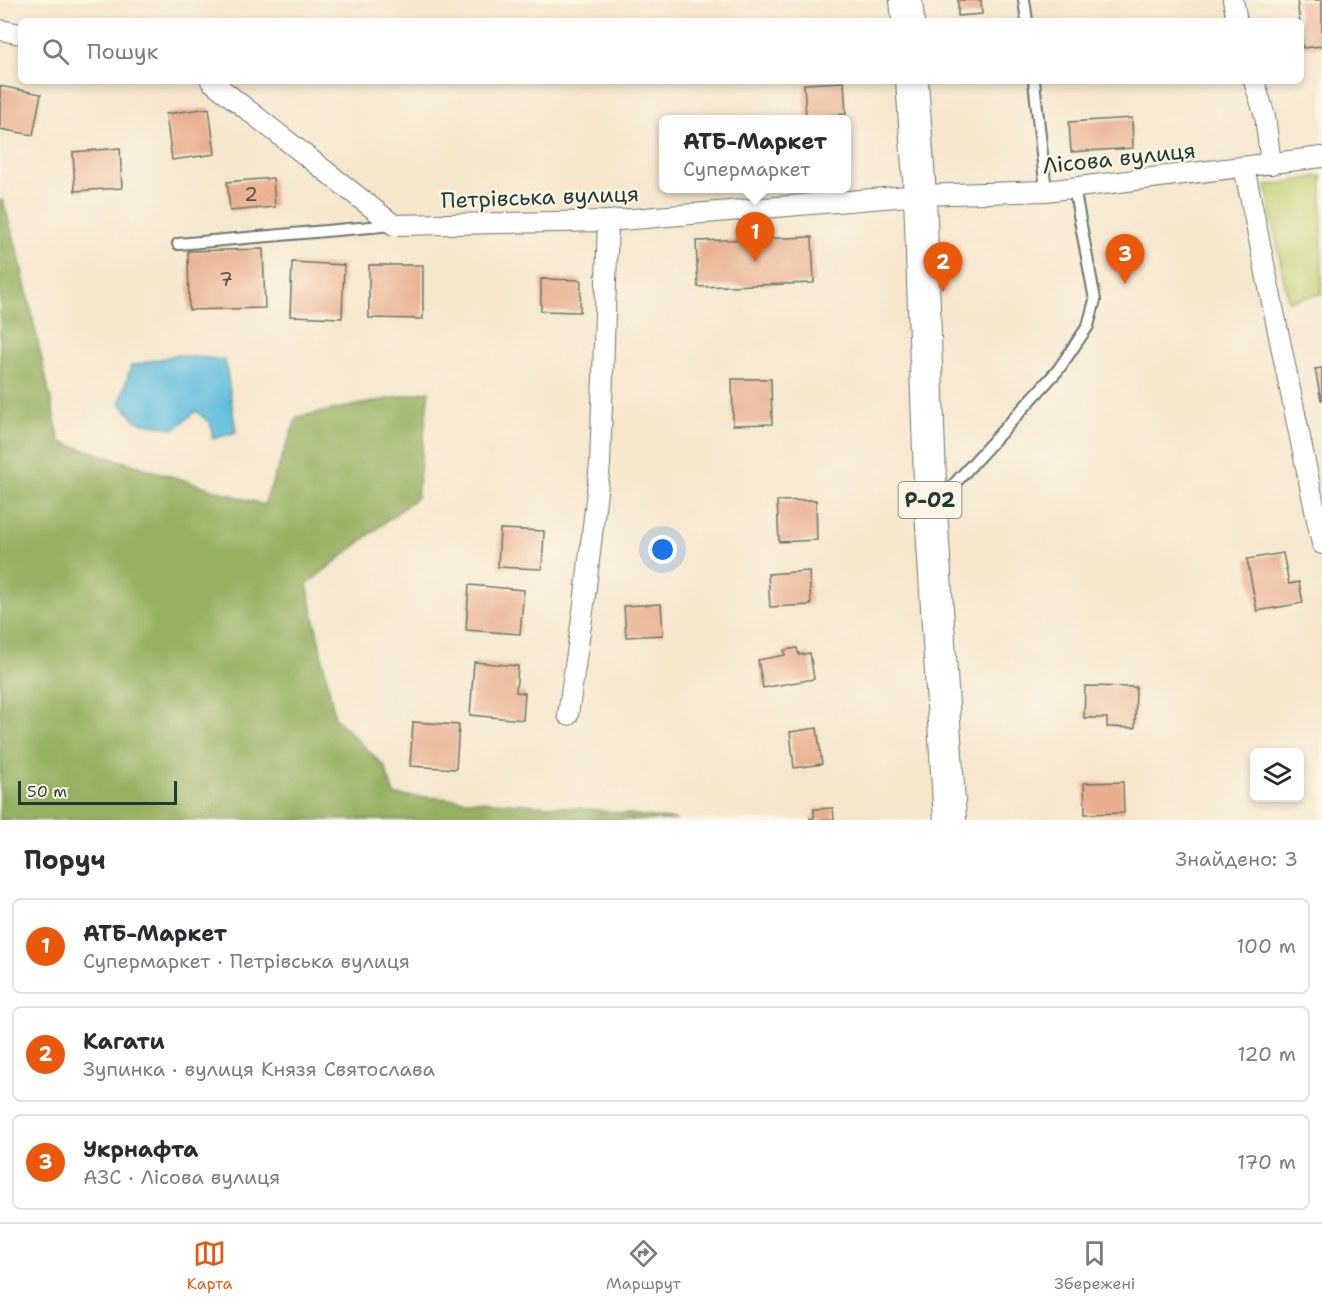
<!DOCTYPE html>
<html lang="uk">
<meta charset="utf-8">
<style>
:root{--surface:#fff;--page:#f7f7f7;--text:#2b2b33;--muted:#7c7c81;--line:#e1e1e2;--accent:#ea580c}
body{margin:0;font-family:"Shantell Sans",sans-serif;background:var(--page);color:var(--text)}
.controls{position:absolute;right:18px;bottom:18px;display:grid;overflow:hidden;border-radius:9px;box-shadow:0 3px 9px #0003}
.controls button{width:54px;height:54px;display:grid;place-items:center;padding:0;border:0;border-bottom:2px solid var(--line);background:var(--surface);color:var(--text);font:30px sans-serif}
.scale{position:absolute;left:18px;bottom:15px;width:159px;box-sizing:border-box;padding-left:6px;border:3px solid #1f3d34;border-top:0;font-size:16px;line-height:21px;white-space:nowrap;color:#1f3d34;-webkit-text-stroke:4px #fcf5e5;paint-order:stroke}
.you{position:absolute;left:663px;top:550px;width:21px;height:21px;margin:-15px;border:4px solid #fff;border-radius:50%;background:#1a73e8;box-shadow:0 0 0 9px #1a73e833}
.badge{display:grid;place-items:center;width:39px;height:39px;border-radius:50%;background:var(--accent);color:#fff;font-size:20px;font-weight:700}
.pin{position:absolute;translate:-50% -50px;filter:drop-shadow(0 2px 3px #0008)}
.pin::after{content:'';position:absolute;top:32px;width:21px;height:18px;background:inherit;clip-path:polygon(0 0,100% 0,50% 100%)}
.popup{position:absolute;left:659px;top:115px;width:192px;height:78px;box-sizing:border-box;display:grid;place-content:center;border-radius:9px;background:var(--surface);filter:drop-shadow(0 2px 4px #0005);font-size:20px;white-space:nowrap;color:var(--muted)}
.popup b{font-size:22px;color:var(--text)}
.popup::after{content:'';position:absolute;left:50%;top:100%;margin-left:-12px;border:12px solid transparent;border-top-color:var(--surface)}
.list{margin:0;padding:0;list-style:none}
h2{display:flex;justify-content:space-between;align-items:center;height:78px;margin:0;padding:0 24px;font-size:26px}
h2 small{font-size:20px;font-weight:400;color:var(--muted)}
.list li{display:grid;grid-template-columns:39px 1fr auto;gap:18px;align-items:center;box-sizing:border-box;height:96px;margin:0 12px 12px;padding:0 12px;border:2px solid var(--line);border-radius:9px}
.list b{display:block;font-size:22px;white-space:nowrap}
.list p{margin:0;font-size:20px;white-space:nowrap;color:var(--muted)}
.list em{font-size:20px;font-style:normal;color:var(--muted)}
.icon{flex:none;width:33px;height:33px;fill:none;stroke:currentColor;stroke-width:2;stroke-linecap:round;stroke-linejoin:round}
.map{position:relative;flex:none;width:1322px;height:820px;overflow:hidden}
.search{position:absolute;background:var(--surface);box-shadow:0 3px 9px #0003;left:18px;right:18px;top:18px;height:66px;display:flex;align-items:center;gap:15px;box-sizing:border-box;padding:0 21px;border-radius:9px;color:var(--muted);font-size:22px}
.sheet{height:402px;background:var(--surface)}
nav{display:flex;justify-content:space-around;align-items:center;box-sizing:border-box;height:84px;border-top:2px solid var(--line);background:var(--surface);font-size:16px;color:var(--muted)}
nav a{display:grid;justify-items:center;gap:3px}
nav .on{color:var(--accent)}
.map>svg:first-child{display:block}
</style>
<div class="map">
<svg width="1322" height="820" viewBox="0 0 1322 820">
<rect width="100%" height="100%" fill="#fcf5e5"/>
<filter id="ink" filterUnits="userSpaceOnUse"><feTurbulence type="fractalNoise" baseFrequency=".0167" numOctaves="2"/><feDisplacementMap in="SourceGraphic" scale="12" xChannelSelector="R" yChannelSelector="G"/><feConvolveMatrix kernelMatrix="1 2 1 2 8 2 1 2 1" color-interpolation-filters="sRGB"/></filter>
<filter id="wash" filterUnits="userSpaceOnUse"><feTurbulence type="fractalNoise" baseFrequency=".008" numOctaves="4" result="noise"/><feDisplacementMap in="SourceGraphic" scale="24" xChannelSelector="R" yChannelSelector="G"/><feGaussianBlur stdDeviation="1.35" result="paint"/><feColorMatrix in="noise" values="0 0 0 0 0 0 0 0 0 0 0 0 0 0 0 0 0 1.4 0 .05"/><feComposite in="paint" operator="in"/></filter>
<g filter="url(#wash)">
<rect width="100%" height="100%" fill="#f5e6cc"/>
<!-- green -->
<polygon fill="#becd6f" stroke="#6e8552" stroke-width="1.5" points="1322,176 1322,294 1288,301 1266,186"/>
<!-- forest -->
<polygon fill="#96b062" stroke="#5a764b" stroke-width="1.5" points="0,200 3,201 18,252 60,442 264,505 297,417 429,391 417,497 307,584 335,718 385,767 394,795 580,808 677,820 0,820"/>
<!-- water -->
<polygon fill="#5ebedd" stroke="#3e7e88" stroke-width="1.5" points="176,355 225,360 236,432 213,439 211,424 196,411 175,429 136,421 120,403 131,366"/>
<g id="blocks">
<!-- building -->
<g fill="#e9ae8d">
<polygon points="958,0 981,0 982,14 958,16"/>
<polygon points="1297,0 1322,0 1322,46 1303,48"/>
<polygon points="844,82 846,114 806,117 804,84"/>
<polygon points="0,86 41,94 33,135 0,129"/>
<polygon points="209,108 215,154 172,160 166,114"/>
<polygon points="1132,118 1133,148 1071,152 1069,122"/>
<polygon points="120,148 122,188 75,191 73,152"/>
<polygon points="273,178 275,207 230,211 227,182"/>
<polygon points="812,237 814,283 698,287 696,241"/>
<polygon points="263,249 265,308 189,310 188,251"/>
<polygon points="292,262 344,265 342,318 290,316"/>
<polygon points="369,265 423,265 423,319 369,318"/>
<polygon points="541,279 581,280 580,312 541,311"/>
<polygon points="1322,368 1322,400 1321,400 1315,369"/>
<polygon points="732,379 771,379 772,424 733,425"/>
<polygon points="816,500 817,540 779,542 777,501"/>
<polygon points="500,529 544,531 542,569 498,567"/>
<polygon points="1283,553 1289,584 1299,582 1303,603 1257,611 1247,559"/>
<polygon points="809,571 811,605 770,607 768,574"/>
<polygon points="469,585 524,590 520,634 466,630"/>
<polygon points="661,604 663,635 626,637 624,606"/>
<polygon points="797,648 799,655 810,653 814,679 763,688 758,660 785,655 784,650"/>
<polygon points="474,662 518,666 516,692 525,693 523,720 470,715"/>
<polygon points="1085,686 1136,687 1135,728 1107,727 1107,718 1084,718"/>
<polygon points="413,722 459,725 456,769 410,766"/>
<polygon points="817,728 822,764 794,768 790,732"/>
<polygon points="1123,782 1124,813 1085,814 1084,783"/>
<polygon points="833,808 834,820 810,820 810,818 814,818 814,809"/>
</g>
</g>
</g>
<g filter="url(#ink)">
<use href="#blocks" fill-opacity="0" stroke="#6a7869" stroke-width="1.5"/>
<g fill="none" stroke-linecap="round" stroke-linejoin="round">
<defs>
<g id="service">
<polyline points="1024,0 1027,21"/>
<polyline points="1034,81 1046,191"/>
<polyline points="178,244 393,225"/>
<polyline points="937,503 1058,370 1088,326 1095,300 1074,188"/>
</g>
<g id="minor">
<polyline points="1233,0 1237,21"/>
<polyline points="0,30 21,34"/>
<polyline points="211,81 394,225 608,221 920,195 1046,191 1322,157"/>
<polyline points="1254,81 1265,116 1271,164"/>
<polyline points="1244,167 1322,544"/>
<polyline points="568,715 584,604 600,465 608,221"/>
</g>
<g id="primary">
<polyline points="906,0 908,21"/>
<polyline points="912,81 920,195 931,510 950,820"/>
</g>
</defs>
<!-- service casing -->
<use href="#service" stroke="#6a7869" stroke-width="14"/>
<!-- minor casing -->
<use href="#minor" stroke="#6a7869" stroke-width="22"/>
<!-- primary casing -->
<use href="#primary" stroke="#6a7869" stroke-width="34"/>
<!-- service -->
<use href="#service" stroke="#fff" stroke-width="10"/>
<!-- minor -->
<use href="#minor" stroke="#fff" stroke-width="20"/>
<!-- primary -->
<use href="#primary" stroke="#fff" stroke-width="32"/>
</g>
</g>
<g text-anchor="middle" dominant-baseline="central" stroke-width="5" stroke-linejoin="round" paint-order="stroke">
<!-- number labels -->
<g font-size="20" fill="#52594a">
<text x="251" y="194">2</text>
<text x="226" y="279">7</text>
</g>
<!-- shield labels -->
<rect fill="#fcf5e5" stroke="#617469" stroke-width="1.5" x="898.5" y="482" width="63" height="36" rx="4.5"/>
<g font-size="21" font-weight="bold" fill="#1f3d34">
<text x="930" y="500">Р-02</text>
</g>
<!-- street labels -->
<g font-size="22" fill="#1f3d34" stroke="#fcf5e5">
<text transform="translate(1119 158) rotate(-6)">Лісова вулиця</text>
<text transform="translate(540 197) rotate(-2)">Петрівська вулиця</text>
</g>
</g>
</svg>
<div class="controls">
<button><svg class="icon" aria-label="layers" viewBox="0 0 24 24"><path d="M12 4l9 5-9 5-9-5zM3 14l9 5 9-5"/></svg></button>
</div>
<div class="scale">50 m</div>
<div class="you"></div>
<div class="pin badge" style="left:755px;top:262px">1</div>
<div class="popup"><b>АТБ-Маркет</b>Супермаркет</div>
<div class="pin badge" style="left:943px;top:292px">2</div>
<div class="pin badge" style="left:1125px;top:284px">3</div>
<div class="search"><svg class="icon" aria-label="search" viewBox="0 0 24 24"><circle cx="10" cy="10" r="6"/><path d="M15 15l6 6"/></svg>Пошук</div>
</div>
<section class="sheet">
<h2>Поруч<small>Знайдено: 3</small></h2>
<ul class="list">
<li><span class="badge">1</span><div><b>АТБ-Маркет</b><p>Супермаркет · Петрівська вулиця</p></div><em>100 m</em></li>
<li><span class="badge">2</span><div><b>Кагати</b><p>Зупинка · вулиця Князя Святослава</p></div><em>120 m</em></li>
<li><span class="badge">3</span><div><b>Укрнафта</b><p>АЗС · Лісова вулиця</p></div><em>170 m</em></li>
</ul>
</section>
<nav>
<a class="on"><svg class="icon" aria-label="map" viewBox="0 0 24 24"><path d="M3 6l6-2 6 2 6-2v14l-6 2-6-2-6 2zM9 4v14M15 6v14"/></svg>Карта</a>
<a><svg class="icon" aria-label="directions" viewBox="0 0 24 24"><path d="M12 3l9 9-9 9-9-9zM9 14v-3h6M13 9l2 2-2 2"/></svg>Маршрут</a>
<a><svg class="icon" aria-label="saved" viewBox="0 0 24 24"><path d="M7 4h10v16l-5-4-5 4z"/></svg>Збережені</a>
</nav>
